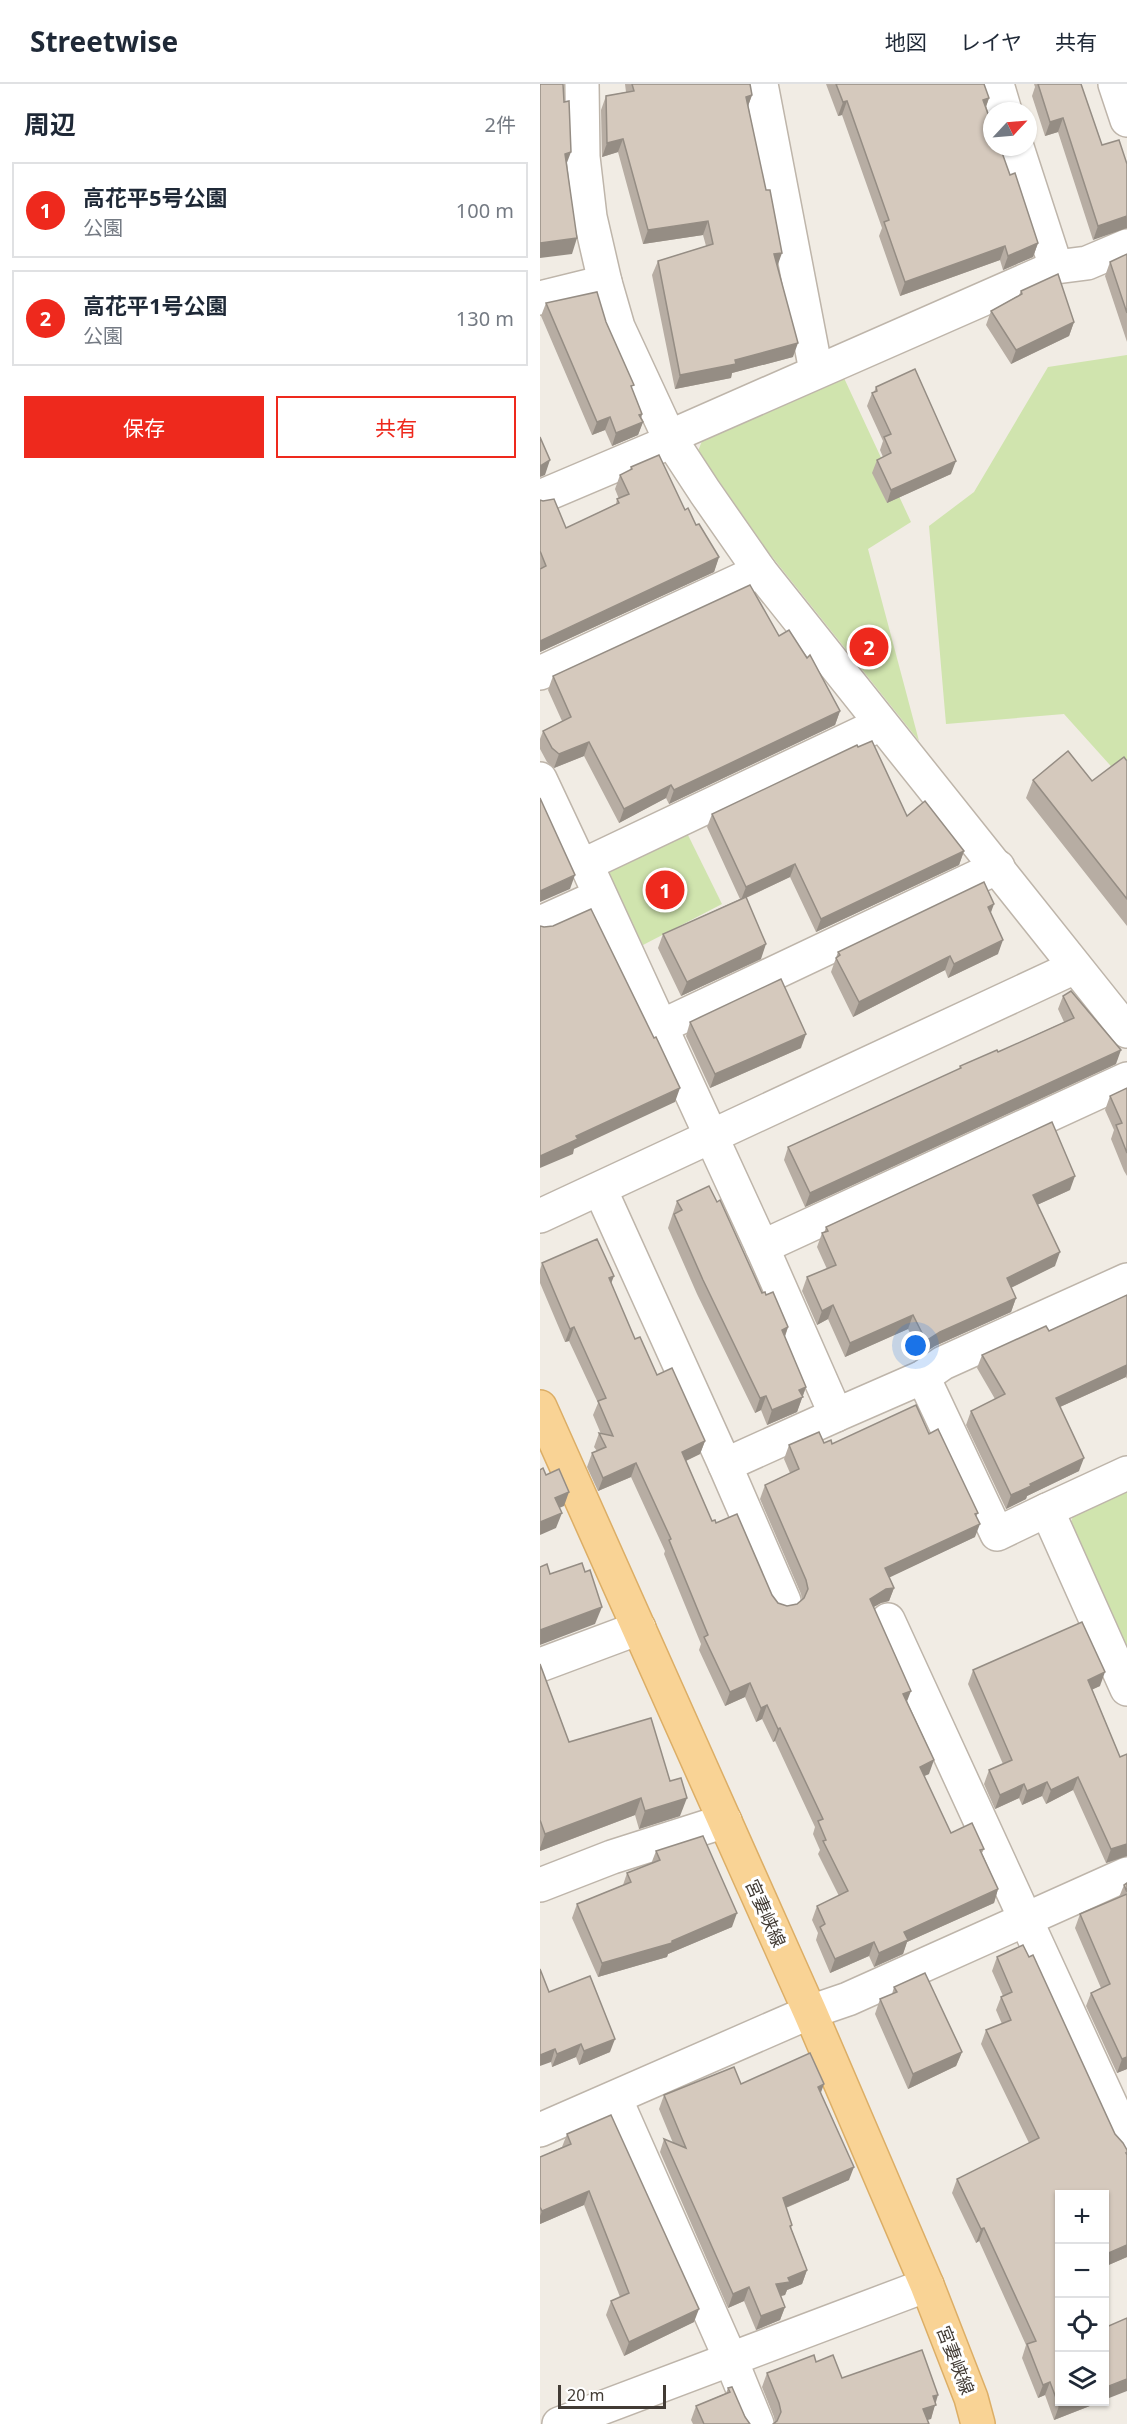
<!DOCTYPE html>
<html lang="ja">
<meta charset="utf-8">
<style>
:root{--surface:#fff;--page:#f2f2f3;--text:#1f2937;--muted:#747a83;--line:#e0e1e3;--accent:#ee291d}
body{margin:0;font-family:"Noto Sans","Noto Sans JP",sans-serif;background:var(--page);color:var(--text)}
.controls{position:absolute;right:18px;bottom:18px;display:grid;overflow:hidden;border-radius:0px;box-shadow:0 2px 4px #0004}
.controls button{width:54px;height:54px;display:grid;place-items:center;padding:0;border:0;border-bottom:2px solid var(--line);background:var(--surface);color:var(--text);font:30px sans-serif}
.compass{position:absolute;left:443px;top:18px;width:54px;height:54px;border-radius:50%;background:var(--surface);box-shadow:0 2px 4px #0004;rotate:64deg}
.scale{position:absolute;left:18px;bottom:15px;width:108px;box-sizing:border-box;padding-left:6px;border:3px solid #423b34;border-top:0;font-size:16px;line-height:21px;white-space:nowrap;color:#423b34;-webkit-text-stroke:4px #fff;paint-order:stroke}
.you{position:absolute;left:376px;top:1262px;width:21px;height:21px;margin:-15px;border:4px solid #fff;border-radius:50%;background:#1a73e8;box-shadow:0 0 0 9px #1a73e833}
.badge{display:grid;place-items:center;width:39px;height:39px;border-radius:50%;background:var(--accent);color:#fff;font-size:20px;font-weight:700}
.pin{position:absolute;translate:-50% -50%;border:3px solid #fff;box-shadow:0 2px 6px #0006}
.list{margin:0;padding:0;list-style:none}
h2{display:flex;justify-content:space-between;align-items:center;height:78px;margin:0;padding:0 24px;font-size:26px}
h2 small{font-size:20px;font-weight:400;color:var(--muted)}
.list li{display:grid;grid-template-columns:39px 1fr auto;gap:18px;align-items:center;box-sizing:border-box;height:96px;margin:0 12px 12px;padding:0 12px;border:2px solid var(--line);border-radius:0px}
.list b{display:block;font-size:22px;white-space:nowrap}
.list p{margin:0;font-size:20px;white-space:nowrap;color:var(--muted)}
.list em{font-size:20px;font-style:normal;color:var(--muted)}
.actions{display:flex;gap:12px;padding:18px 24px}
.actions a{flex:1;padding:14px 0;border:2px solid var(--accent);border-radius:0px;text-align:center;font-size:21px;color:var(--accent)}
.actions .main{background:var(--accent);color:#fff}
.icon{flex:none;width:33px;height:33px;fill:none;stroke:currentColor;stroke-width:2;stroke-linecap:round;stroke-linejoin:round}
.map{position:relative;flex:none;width:587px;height:2340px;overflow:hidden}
header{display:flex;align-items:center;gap:36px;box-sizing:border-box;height:84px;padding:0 30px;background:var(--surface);border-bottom:2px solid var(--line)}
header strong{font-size:28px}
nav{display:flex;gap:33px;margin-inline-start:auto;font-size:21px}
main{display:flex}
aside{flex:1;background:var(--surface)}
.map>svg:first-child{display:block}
</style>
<header>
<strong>Streetwise</strong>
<nav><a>地図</a><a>レイヤ</a><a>共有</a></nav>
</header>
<main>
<aside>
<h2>周辺<small>2件</small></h2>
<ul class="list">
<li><span class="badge">1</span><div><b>高花平5号公園</b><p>公園</p></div><em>100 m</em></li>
<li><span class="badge">2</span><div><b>高花平1号公園</b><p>公園</p></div><em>130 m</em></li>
</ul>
<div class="actions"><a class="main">保存</a><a>共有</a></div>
</aside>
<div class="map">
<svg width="587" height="2340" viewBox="0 0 587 2340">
<rect width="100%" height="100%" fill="#f1ece4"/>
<!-- green -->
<g fill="#d0e4ae">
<polygon points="587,271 587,700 524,630 406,640 389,442 434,408 508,283"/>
<polygon points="304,294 371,438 328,465 379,657 229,469 158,367 164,352"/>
<polygon points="145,745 182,820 103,861 68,792 76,776"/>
<polygon points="587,1406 587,1575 528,1447 533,1432"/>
</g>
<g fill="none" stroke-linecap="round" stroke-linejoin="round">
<defs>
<g id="minor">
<polyline points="42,0 43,73 50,133 65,198 78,243 129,353 165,408 220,487 587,947"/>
<polyline points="221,0 276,287"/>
<polyline points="457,0 465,27"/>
<polyline points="575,0 587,36"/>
<polyline points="477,63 516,183"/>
<polyline points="0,214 65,198"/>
<polyline points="129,353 516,183 547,179 587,162"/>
<polyline points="0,413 132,357"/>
<polyline points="0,589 220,487"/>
<polyline points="0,695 39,778 46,780 341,640"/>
<polyline points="46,780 222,1163 296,1331 383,1293 403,1279 587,1196"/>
<polyline points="0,839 60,812"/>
<polyline points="120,943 458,783"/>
<polyline points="60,1105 185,1381"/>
<polyline points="0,1132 535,883"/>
<polyline points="222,1163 587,995"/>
<polyline points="383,1293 457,1450 507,1426"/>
<polyline points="587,1389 507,1426 587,1605"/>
<polyline points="244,1517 185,1381 296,1331"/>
<polyline points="348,1536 587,2056"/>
<polyline points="0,1581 99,1544"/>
<polyline points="0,1801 72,1773 185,1737"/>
<polyline points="75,2014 191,2276 217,2340"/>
<polyline points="0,2046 270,1928 308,1915 587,1790"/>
<polyline points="19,2340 387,2201"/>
</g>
<polyline id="major" points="0,1323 270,1928 387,2201 431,2314 438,2340"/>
</defs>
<!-- minor casing -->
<use href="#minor" stroke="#beb5aa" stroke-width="36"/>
<!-- major casing -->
<use href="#major" stroke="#dcae66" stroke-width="36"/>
<!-- minor -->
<use href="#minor" stroke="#fff" stroke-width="33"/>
<!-- major -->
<use href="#major" stroke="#f9d395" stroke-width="33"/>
</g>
<!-- wall -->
<g fill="#b7ada3">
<polygon points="85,0 210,0 212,11 208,22 237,182 253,273 192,289 191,294 135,305 112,191 118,177 166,162 163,151 103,160 78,68 62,73 61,26 66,12 86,8"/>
<polygon points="286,0 444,0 449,14 446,23 470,91 498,159 493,173 463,186 460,176 360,212 339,152 342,144 302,31 298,32"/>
<polygon points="494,0 541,0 562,61 587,80 553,156 518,48 505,52 492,12 495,3"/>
<polygon points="587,170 587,258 565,192 570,178"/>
<polygon points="481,207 534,238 529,252 471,280 446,241 451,227 479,211"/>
<polygon points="6,219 66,238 102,330 101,334 103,338 98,351 72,362 65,346 52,351 1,232"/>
<polygon points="336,303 411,390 347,419 332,389 337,376 343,373 340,366 343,357 327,322 332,309 334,308"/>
<polygon points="91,383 145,426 179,473 174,488 0,568 0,416 26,444 76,420 77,415 79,415 75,405 80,391 90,386"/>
<polygon points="239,552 300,627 295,641 129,720 126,714 79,739 44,672 14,684 7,678 0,665 0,655 3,647 22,637 8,606 13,592"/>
<polygon points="587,677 587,842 486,714 493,696 552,697"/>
<polygon points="172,730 367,732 424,767 419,781 276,848 250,793 206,814 221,875 141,912 118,864 123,850 200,815 167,743"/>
<polygon points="451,829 458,870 408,894 405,886 313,933 291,888 298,868"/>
<polygon points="523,912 576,980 265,1123 244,1076 248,1063 419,985 420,982 458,968 524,938 518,925"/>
<polygon points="150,938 261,964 170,1004 146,952"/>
<polygon points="587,1004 587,1092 584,1087 571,1055 574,1046 565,1026 570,1012"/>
<polygon points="530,1106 497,1121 515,1182 471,1204 476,1214 471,1228 395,1262 381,1271 368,1245 305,1273 288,1235 277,1241 262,1207 267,1193 287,1185 277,1163 282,1149 284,1149 286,1143"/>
<polygon points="137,1117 222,1209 226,1211 248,1243 245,1253 266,1303 257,1328 227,1341 221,1326 215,1329 157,1210 128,1144"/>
<polygon points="2,1179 71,1200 95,1255 117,1291 165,1357 160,1370 146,1377 172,1437 176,1439 238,1519 247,1522 257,1520 262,1516 261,1510 220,1415 225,1401 250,1389 244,1375 249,1361 284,1359 292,1360 389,1350 438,1429 436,1433 435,1453 349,1493 354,1504 349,1517 341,1519 333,1523 367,1617 389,1690 384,1692 411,1749 444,1765 442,1769 458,1805 454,1819 367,1858 363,1870 334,1883 329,1872 290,1889 276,1856 278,1849 272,1836 277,1822 299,1812 278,1770 280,1766 273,1750 275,1743 235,1657 233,1658 222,1635 216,1638 205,1613 185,1622 159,1566 161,1560 124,1470 125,1467 91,1393 58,1407 47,1383 52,1369 57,1367 54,1363 59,1349 61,1350 53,1331 58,1319 29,1257 25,1258 0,1199 0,1186"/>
<polygon points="587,1211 587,1295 586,1293 520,1323 539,1387 487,1412 486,1415 466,1425 426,1341 431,1327 455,1315 437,1284 442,1271 509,1247"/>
<polygon points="0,1580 29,1658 140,1732 99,1745 95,1731 0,1767"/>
<polygon points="433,1586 560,1602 552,1605 580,1673 587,1670 587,1772 566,1779 533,1706 506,1720 502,1712 482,1721 479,1714 455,1725 444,1700 449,1686 463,1680 428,1600"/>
<polygon points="116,1767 192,1843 128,1870 127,1873 58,1893 32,1834 37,1820 83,1801 87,1789 111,1780"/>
<polygon points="587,1799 587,1985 577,1989 546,1922 551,1909 561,1904 535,1844 540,1830 579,1813 584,1801"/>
<polygon points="483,1861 587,2173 564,2183 564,2110 519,2110 519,2318 560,2318 514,2336 505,2311 498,2314 482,2274 486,2261 439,2157 436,2159 412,2109 417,2095 489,2059 441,1960 446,1946 462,1940 456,1926 461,1913 463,1912 452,1887 457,1873"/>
<polygon points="354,1903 422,1968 416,1982 368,2005 335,1930 340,1915 352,1910"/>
<polygon points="9,1908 70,1968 39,1981 36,1973 12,1983 11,1978"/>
<polygon points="201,2000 281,2009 309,2096 246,2124 252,2141 251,2144 267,2186 262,2200 247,2206 245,2211 241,2212 245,2223 240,2236 216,2246 204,2217 188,2224 120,2068 124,2055 133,2059 119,2025 124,2011"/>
<polygon points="27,2050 154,2238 84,2272 66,2231 71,2217 80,2213 44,2121 0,2140 0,2073 22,2063"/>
<polygon points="276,2278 302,2294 395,2319 391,2335 235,2339 234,2333 222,2303 227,2289"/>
<polygon points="188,2304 210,2340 153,2340 151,2336 156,2322 186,2309"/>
</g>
<!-- shaded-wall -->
<g fill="#958d84">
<polygon points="212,11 207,25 206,13"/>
<polygon points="449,14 444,28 443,16"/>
<polygon points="307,17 302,31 298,32 303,18"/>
<polygon points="523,34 518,48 505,52 510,38"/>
<polygon points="83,55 78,68 62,73 67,59"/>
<polygon points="31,68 25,84 25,70"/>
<polygon points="587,132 587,144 553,156 558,142"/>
<polygon points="168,137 163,151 103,160 108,146"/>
<polygon points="37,154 32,170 0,174 0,159"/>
<polygon points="498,159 493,173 463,186 468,172"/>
<polygon points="465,162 460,176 360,212 365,198"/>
<polygon points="242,169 237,183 234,170"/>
<polygon points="534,238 529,252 471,280 476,266"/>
<polygon points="258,259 253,273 192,289 191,294 135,305 140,291"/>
<polygon points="102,330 99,340 103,338 98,351 72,362 76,349 99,331"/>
<polygon points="70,333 65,346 52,351 57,338"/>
<polygon points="10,376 5,391 0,393 0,382"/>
<polygon points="416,377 411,390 347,419 351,406"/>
<polygon points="179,473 174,488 0,568 0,557"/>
<polygon points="300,627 295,641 129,720 134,706"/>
<polygon points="49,658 44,672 14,684 19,670"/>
<polygon points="131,701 126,714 79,739 84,725"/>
<polygon points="424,767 419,781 276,848 281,835"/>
<polygon points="255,780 250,793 201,816 206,803"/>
<polygon points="35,791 30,805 0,818 0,807"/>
<polygon points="454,820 449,834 448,823"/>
<polygon points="463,856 458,870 408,894 414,880"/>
<polygon points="226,860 221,875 141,912 147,898"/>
<polygon points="410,872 405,886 313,933 319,918"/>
<polygon points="266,950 261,964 170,1004 175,990"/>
<polygon points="581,966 576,980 265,1123 270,1109"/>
<polygon points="140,1004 135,1018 34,1065 33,1070 0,1084 0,1072 36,1052"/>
<polygon points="535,1092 530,1106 488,1125 493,1111"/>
<polygon points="520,1168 515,1182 462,1208 467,1194"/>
<polygon points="74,1192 69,1205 69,1194"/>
<polygon points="476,1214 471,1228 395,1262 381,1271 386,1257 400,1248"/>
<polygon points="293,1221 288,1235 277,1241 282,1227"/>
<polygon points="373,1231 368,1245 305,1273 310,1259"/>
<polygon points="34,1243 29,1257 25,1258 30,1245"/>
<polygon points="248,1243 243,1257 242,1246"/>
<polygon points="587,1281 587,1289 586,1293 511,1327 516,1314"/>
<polygon points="266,1303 257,1328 227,1341 232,1326 259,1306"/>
<polygon points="226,1312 221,1326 215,1329 220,1314"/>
<polygon points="165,1357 160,1370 137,1381 142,1368"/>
<polygon points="544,1374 539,1387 487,1412 486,1415 466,1425 471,1411 490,1400"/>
<polygon points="96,1379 91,1393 58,1407 63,1394"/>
<polygon points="29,1408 24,1422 10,1428 15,1414"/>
<polygon points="22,1429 16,1444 0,1451 0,1438"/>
<polygon points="440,1440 435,1453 340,1498 345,1484"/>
<polygon points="354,1504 349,1517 341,1519 325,1528 330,1515 346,1505"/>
<polygon points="62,1523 55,1540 0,1561 0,1546"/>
<polygon points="565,1588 560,1602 543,1610 548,1596"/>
<polygon points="210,1599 205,1613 185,1622 190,1608"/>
<polygon points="371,1607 366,1620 363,1610"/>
<polygon points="227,1621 222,1635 216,1638 221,1624"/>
<polygon points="240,1644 235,1657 233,1658 238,1645"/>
<polygon points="394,1676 389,1690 375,1696 380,1683"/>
<polygon points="538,1693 533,1706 506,1720 511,1706"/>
<polygon points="507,1698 502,1712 482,1721 487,1707"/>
<polygon points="484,1700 479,1714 455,1725 460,1711"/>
<polygon points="101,1714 95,1731 0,1767 0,1764 5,1750"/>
<polygon points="147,1714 140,1732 99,1745 105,1727"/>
<polygon points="587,1760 587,1772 566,1779 571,1765"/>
<polygon points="458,1805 454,1819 367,1858 363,1870 334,1883 339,1869 364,1848"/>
<polygon points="197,1829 192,1843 128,1870 127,1873 58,1893 62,1879 132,1857"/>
<polygon points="334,1858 329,1872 290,1889 295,1875"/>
<polygon points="75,1955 70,1968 39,1981 44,1967"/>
<polygon points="41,1960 36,1973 12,1983 17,1970"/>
<polygon points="15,1965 11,1978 0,1982 0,1971"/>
<polygon points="422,1968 416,1982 368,2005 373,1990"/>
<polygon points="587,1973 587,1985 577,1989 582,1975"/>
<polygon points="284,2000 279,2014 278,2003"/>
<polygon points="314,2083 309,2096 238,2127 243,2114"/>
<polygon points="49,2107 44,2121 0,2140 0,2132 2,2127"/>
<polygon points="444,2144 439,2157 436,2159 441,2145"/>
<polygon points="587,2161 587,2173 564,2183 564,2171"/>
<polygon points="267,2186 262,2200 247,2206 245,2211 232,2214 236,2200"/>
<polygon points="209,2203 204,2217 188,2224 193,2210"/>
<polygon points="245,2223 240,2236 216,2246 221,2232"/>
<polygon points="159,2225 154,2238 84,2272 89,2258"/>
<polygon points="587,2295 587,2307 564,2316 564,2304"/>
<polygon points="510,2298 505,2311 498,2314 503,2301"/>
<polygon points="398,2311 391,2335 378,2339 383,2325 393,2312"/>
<polygon points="530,2318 560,2318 514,2336 519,2322"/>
</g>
<!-- building -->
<g fill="#d5c9bd" stroke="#958d84" stroke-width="1.5">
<polygon points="0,0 23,0 24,18 29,17 31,68 25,70 37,154 0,159"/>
<polygon points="92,0 210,0 212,11 206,13 226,106 230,106 242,169 234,170 258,259 195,276 196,280 140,291 118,177 173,160 168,137 108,146 83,55 67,59 66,12 94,7"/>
<polygon points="296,0 444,0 449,14 443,16 452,41 452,63 460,63 470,91 475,89 498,159 468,172 465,162 365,198 344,138 349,136 307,17 303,18"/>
<polygon points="498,0 541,0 562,61 579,56 587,80 587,132 558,142 523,34 510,38"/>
<polygon points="587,170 587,229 570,178"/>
<polygon points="518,190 534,238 476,266 451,227 482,210 481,207"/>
<polygon points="57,208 66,238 94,301 91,302 102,330 99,331 103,338 76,349 70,333 57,338 6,219"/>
<polygon points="375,285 416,377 351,406 337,376 351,369 344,353 351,350 332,309 337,307 336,303"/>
<polygon points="0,353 10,376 0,382"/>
<polygon points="119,371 145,426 148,424 156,441 159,440 179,473 0,557 0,485 6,482 0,467 0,416 3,417 14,415 26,444 79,419 77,415 89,410 80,391 92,385 91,383"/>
<polygon points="210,501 239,552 249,546 267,574 270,571 300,627 134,706 131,701 84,725 49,658 19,670 12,664 3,647 31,633 13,592"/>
<polygon points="332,657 367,732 385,717 424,767 281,835 255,780 206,803 172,730 317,661 318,663"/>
<polygon points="528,667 552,697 584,673 587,677 587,815 493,696"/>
<polygon points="0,714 35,791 0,807"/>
<polygon points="444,798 454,820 448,823 463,856 414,880 410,872 319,918 296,874 300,871 298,868"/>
<polygon points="206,813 226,860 147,898 123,850"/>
<polygon points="51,825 114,954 116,953 140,1004 36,1052 38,1055 0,1072 0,842 4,843 13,842"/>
<polygon points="241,895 266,950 175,990 150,938"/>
<polygon points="531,907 581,966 270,1109 248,1063 421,984 420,982 457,966 458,968 534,934 523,912"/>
<polygon points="587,1004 587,1069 576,1041 582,1039 570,1012"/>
<polygon points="512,1038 535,1092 493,1111 520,1168 467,1194 476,1214 400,1248 386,1257 373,1231 310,1259 293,1221 282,1227 267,1193 296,1181 282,1149 288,1147 286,1143"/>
<polygon points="169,1102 177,1118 180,1116 222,1209 225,1208 226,1211 233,1208 248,1243 242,1246 266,1303 259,1306 263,1313 232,1326 226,1312 220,1314 163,1196 134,1130 142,1126 137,1117"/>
<polygon points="57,1155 74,1192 69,1194 95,1255 100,1253 117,1291 132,1284 165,1357 142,1368 172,1437 175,1436 176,1439 197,1430 232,1511 238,1519 247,1522 257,1520 264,1514 268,1505 266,1496 225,1401 259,1385 249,1361 279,1348 284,1359 291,1356 292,1360 376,1321 389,1350 398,1345 438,1429 435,1430 440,1440 345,1484 354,1504 346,1505 330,1515 371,1607 363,1610 394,1676 380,1683 411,1749 432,1739 444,1765 440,1766 458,1805 364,1848 368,1856 339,1869 334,1858 295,1875 280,1843 285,1840 277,1822 308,1807 283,1757 286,1756 278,1737 283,1735 240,1644 238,1645 227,1621 221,1624 210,1599 190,1608 164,1553 168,1551 129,1456 131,1455 96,1379 63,1394 52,1369 66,1363 59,1349 73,1352 58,1317 66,1314 34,1243 30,1245 2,1179"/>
<polygon points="587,1211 587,1281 516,1314 544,1374 490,1400 491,1402 471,1411 431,1327 465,1310 442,1271 506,1242 509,1247"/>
<polygon points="3,1384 6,1391 19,1385 29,1408 15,1414 22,1429 0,1438 0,1386"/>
<polygon points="42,1479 45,1488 50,1486 62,1523 0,1546 0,1483 7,1480 10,1490"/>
<polygon points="542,1538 565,1588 548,1596 580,1673 587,1670 587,1760 571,1765 538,1693 511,1706 507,1698 487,1707 484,1700 460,1711 449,1686 472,1676 433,1586"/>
<polygon points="0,1580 29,1658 111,1634 130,1697 141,1694 147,1714 105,1727 101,1714 5,1750 0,1736"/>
<polygon points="163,1752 197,1829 132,1857 132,1859 62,1879 37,1820 91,1798 87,1789 120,1776 116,1767"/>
<polygon points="587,1799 587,1808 584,1801"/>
<polygon points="587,1810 587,1973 582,1975 551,1909 570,1900 540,1830"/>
<polygon points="483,1861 489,1873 493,1871 575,2050 583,2059 587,2066 587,2069 586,2069 587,2071 587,2161 564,2171 564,2110 519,2110 519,2318 530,2318 519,2322 510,2298 503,2301 487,2260 496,2257 444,2144 441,2145 417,2095 499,2054 446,1946 471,1936 461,1913 472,1908 457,1873"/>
<polygon points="0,1885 9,1908 50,1892 75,1955 44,1967 41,1960 17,1970 15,1965 0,1971"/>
<polygon points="385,1889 422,1968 373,1990 340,1915 357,1908 354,1903"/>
<polygon points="270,1969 284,2000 278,2003 314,2083 243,2114 252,2141 250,2142 267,2186 248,2194 250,2198 236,2200 245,2223 221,2232 209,2203 193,2210 124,2055 146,2064 124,2011 194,1983 201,2000"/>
<polygon points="71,2031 159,2225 89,2258 71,2217 89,2209 49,2107 2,2127 0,2123 0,2073 31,2060 27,2050"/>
<polygon points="587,2234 587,2295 564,2304 564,2244"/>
<polygon points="382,2266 398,2311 393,2312 396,2321 383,2325 389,2340 233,2340 237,2337 241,2328 239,2319 227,2289 274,2271 276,2278 293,2271 302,2294"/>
<polygon points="192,2303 205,2333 210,2340 164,2340 156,2322 190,2308 188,2304"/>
</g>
<g text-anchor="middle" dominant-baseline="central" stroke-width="6" stroke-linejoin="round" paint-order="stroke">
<!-- street labels -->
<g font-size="18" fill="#423b34" stroke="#fff">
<text transform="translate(226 1829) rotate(66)">宮妻峡線</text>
<text transform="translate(416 2276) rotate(69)">宮妻峡線</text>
</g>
</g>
</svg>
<div class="controls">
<button>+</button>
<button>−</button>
<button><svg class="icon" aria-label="locate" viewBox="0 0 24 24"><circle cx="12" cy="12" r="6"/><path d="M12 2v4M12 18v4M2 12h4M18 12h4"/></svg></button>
<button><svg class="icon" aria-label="layers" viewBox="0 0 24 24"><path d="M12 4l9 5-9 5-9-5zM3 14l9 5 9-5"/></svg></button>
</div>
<svg class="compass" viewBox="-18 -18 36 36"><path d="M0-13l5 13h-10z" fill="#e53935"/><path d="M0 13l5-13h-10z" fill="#747a83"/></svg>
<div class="scale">20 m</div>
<div class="you"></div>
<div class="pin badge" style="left:125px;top:806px">1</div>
<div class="pin badge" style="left:329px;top:563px">2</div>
</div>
</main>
